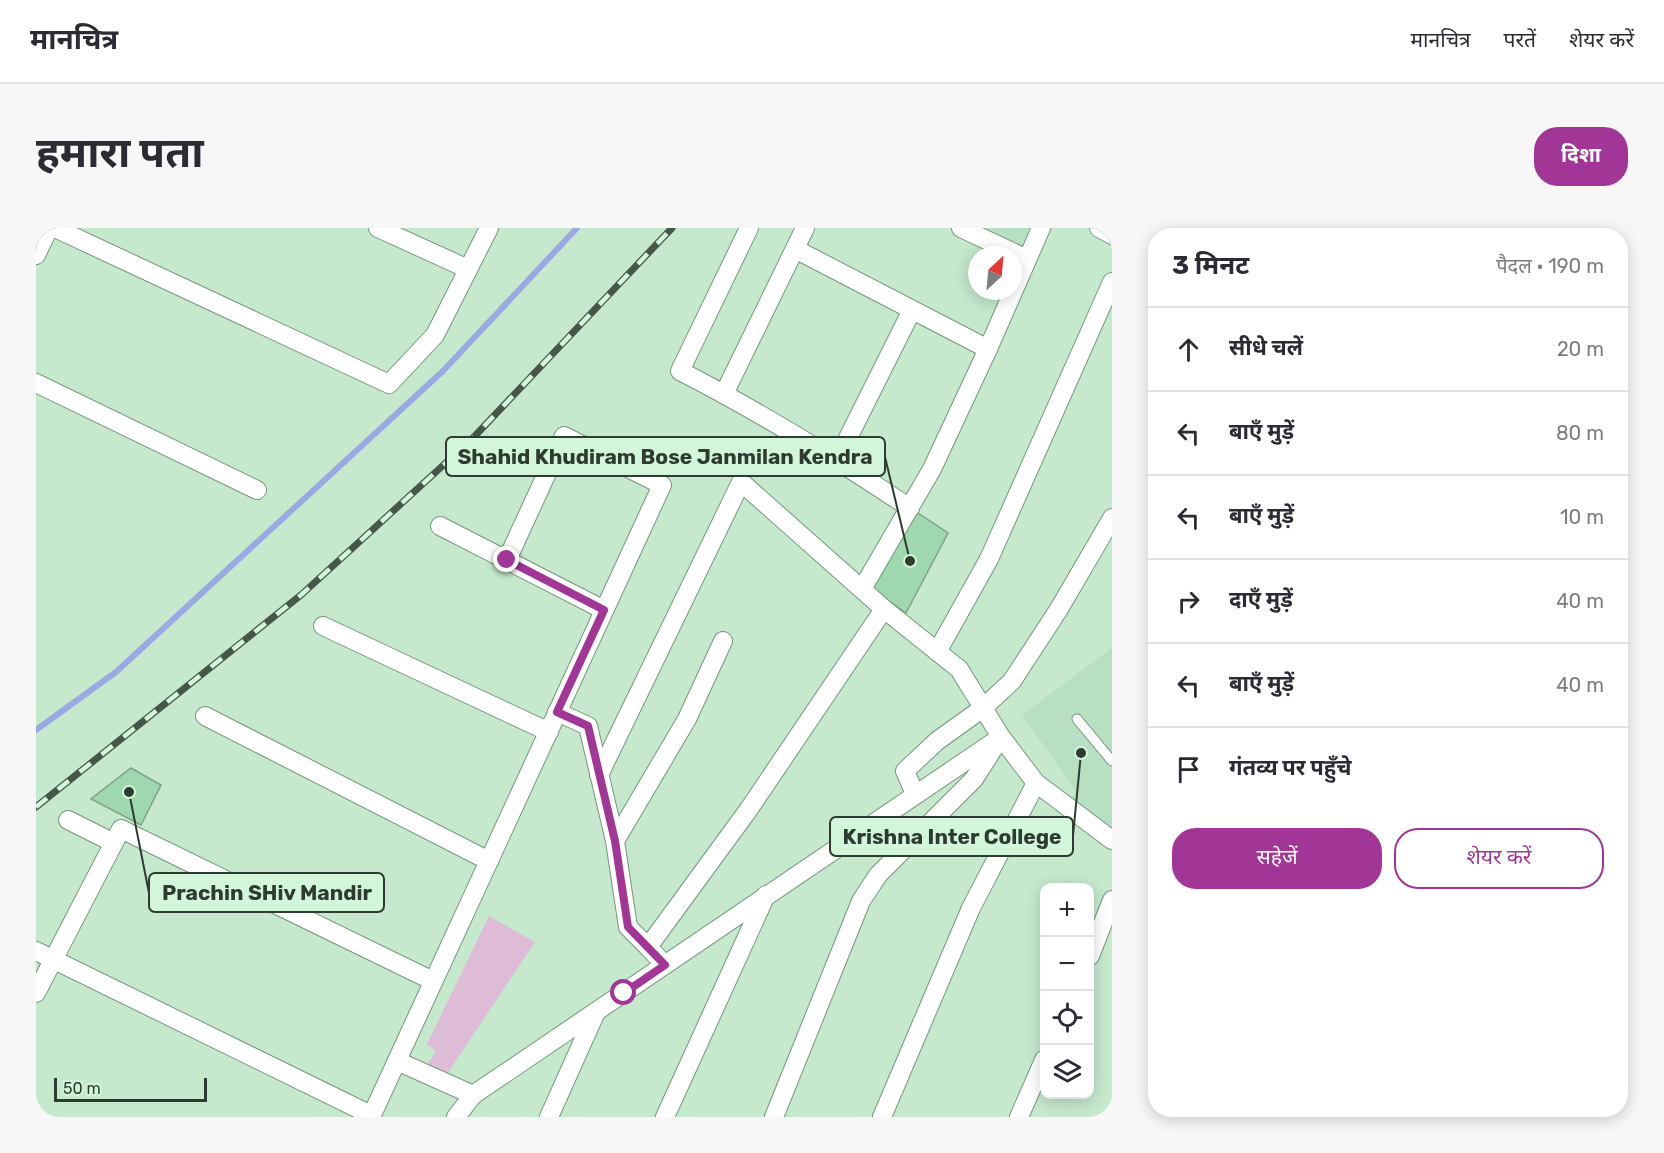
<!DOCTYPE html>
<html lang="hi">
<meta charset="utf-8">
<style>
:root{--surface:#fff;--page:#f7f7f7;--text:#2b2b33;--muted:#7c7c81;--line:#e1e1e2;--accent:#a23696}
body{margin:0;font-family:Rubik,"Noto Sans Devanagari",sans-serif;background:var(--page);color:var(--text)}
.controls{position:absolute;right:18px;bottom:18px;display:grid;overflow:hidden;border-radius:12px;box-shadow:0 3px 15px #0003}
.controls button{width:54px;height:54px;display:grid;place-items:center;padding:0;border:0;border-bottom:2px solid var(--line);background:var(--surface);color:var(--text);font:30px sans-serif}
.compass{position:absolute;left:932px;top:18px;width:54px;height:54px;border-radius:50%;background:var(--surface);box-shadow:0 3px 15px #0003;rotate:26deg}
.scale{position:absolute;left:18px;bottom:15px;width:153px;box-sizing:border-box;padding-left:6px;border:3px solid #2d3b30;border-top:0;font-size:16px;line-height:21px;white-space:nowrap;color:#2d3b30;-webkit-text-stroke:4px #d3f6db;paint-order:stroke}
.stop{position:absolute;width:18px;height:18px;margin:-14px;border:4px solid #a23696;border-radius:50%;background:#fff}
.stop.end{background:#a23696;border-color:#fff;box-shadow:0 2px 6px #0008}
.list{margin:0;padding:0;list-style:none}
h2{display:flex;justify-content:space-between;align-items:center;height:78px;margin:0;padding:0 24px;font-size:26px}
h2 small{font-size:20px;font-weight:400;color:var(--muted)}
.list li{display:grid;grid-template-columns:39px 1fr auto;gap:18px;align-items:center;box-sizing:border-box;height:84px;padding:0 24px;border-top:2px solid var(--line)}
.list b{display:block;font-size:22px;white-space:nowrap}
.list em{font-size:20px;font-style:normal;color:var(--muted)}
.actions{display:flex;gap:12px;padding:18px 24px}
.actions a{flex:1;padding:14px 0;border:2px solid var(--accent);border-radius:24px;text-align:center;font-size:21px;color:var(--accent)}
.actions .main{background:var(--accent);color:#fff}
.icon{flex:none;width:33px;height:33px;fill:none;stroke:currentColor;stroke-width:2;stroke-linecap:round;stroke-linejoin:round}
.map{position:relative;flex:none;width:1076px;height:889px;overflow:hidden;border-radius:24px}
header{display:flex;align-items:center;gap:36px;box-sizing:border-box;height:84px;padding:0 30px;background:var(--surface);border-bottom:2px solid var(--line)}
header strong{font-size:28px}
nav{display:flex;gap:33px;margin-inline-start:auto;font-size:21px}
.intro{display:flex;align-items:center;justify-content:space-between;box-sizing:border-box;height:144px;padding:0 36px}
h1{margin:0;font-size:42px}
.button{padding:15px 27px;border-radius:24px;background:var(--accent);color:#fff;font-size:21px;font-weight:700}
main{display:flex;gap:36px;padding:0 36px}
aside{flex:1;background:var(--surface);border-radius:24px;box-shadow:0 3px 15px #0003}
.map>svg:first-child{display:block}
</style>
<header>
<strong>मानचित्र</strong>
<nav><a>मानचित्र</a><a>परतें</a><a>शेयर करें</a></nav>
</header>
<div class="intro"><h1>हमारा पता</h1><a class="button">दिशा</a></div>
<main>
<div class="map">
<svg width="1076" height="889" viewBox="0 0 1076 889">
<rect width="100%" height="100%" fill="#c6e9ce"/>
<!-- built -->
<g fill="#b6e0c1">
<polygon points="943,0 994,0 985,19"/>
<polygon points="1076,420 1076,605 1031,572 1041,564 986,487"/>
</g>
<!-- green -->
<polygon fill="#debbd7" points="453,688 499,714 409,849 390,839 400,823 391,816"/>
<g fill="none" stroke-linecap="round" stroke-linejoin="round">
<!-- stream -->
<polyline stroke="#9aa9e1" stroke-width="6" points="0,502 80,444 407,143 541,0"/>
</g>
<!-- building -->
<g fill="#9fd8ae" stroke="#80a088" stroke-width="1.5">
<polygon points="879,283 912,305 870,385 835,360"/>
<polygon points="95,540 125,557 105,597 55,571"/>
</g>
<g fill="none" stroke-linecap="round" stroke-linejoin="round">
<defs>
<polyline id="lane" points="1041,491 1076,533"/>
<g id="street">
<polyline points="19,0 353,156 399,107 453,0"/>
<polyline points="342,0 432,41"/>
<path d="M713,0L644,143C724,184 799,230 874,280"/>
<polyline points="925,0 991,31"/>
<polyline points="1063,0 1076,7"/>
<polyline points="759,21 952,121"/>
<polyline points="0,27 13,0"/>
<polyline points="0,155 221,262"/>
<polyline points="688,166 769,0"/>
<polyline points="801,232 876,82"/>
<polyline points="404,298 568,382"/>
<polyline points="826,361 896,241 952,121 1005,0"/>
<polyline points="287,398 513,504"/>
<polyline points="901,424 953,331 1076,54"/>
<polyline points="521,484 552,498 579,613"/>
<polyline points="169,488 453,633"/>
<polyline points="563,547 705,254 848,381 923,441 965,509 1000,555 1076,612"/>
<polyline points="879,566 869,543 901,513 947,480 976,453 1023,381 1076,290"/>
<polyline points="32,592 78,615"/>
<polyline points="612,719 592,699 579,613 651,491 687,413"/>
<polyline points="0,723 335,887"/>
<polyline points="1054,728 1076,672"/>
<polyline points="629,737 612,719 713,581 848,381"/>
<polyline points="0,765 85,601 397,753"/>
<polyline points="361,833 437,867"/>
<polyline points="335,889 626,257 528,208 471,332"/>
<polyline points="420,889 437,867 965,509"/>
<polyline points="513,889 560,784"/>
<polyline points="629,889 730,667"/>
<polyline points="738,889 825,673 842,647 938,551 961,515"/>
<polyline points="846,889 935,680 1000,555"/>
<polyline points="983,889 1008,832"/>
</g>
</defs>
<!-- lane casing -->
<use href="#lane" stroke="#76967e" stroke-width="11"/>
<!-- street casing -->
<use href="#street" stroke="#76967e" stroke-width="20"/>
<!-- lane -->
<use href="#lane" stroke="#fff" stroke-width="9"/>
<!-- street -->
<use href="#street" stroke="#fff" stroke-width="18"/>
<defs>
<polyline id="rail" points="0,579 265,367 436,211 636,0"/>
</defs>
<!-- rail casing -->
<use href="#rail" stroke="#46574a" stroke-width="7"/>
<!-- rail -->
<use href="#rail" stroke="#d3f6db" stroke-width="4.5" stroke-dasharray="14" stroke-linecap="butt"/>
</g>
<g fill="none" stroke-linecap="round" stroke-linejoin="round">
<!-- route -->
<polyline stroke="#a23696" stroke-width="8" points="471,332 568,382 521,484 552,498 579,613 592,699 629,737 588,765"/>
</g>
<!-- callouts -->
<path fill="none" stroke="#2d3b30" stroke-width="2" d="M874 333L849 229M1045 525L1037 608M93 564L113 665"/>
<g fill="#2d3b30" stroke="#d3f6db" stroke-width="2">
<circle cx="874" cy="333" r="6"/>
<circle cx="1045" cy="525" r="6"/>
<circle cx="93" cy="564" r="6"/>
</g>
<g fill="#d3f6db" stroke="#2d3b30" stroke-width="2">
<rect x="410" y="209" width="439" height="39" rx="6"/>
<rect x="794" y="589" width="243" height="39" rx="6"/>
<rect x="113" y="645" width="235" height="39" rx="6"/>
</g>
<g font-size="21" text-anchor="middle" font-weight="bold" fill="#2d3b30">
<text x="629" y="236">Shahid Khudiram Bose Janmilan Kendra</text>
<text x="916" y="616">Krishna Inter College</text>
<text x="231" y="672">Prachin SHiv Mandir</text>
</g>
</svg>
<div class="controls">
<button>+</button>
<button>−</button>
<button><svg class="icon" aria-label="locate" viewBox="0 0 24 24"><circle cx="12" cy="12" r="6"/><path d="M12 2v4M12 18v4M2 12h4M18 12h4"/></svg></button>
<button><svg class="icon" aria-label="layers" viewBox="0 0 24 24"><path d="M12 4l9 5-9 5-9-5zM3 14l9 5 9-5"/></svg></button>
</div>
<svg class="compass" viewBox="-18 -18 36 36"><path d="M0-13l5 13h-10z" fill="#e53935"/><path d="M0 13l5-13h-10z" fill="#7c7c81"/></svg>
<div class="scale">50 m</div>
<div class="stop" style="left:588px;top:765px"></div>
<div class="stop end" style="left:471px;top:332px"></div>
</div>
<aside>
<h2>3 मिनट<small>पैदल · 190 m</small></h2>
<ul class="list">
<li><svg class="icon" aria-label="ahead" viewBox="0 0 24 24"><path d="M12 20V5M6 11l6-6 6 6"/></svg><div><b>सीधे चलें</b></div><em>20 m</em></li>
<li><svg class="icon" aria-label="left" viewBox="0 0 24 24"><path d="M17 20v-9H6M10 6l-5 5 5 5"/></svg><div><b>बाएँ मुड़ें</b></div><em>80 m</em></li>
<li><svg class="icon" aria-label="left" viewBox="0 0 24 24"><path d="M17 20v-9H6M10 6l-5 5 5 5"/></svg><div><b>बाएँ मुड़ें</b></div><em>10 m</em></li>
<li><svg class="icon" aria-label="right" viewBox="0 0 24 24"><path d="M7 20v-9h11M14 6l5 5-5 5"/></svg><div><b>दाएँ मुड़ें</b></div><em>40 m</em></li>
<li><svg class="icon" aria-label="left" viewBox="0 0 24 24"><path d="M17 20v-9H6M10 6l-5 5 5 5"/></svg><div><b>बाएँ मुड़ें</b></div><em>40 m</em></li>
<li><svg class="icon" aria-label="arrive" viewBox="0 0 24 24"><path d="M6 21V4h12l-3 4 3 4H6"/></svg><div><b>गंतव्य पर पहुँचे</b></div></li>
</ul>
<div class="actions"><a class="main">सहेजें</a><a>शेयर करें</a></div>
</aside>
</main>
